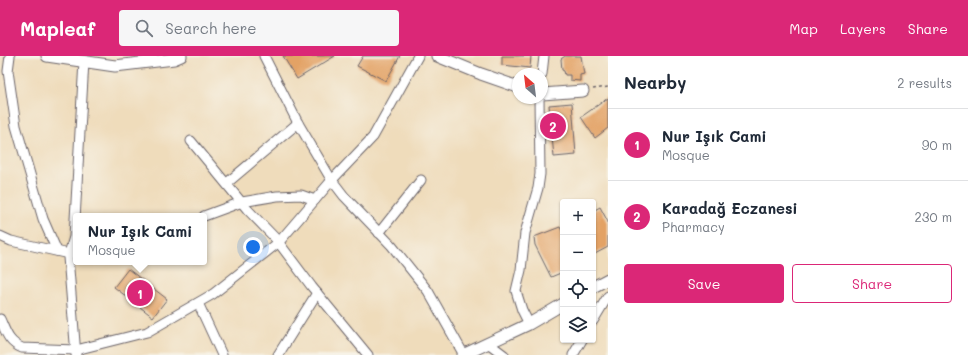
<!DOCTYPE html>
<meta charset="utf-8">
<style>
:root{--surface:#fff;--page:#f6f6f7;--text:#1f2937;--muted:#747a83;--line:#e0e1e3;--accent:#db2777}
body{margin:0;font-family:Mali,sans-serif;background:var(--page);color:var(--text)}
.controls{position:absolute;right:12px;bottom:12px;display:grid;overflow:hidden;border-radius:4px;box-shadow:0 1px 3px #0004}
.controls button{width:36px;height:36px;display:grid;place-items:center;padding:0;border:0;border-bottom:1px solid var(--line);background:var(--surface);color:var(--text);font:20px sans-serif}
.compass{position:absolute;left:512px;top:12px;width:36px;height:36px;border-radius:50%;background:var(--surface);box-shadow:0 1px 3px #0004;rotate:332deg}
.you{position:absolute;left:253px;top:191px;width:14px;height:14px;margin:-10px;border:3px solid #fff;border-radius:50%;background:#1a73e8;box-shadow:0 0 0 6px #1a73e833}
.badge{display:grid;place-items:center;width:26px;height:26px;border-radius:50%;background:var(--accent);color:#fff;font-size:13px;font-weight:700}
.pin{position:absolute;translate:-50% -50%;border:2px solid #fff;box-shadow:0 1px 4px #0006}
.popup{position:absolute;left:73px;top:157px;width:134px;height:52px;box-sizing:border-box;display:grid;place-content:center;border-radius:4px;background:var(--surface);filter:drop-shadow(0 1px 3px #0005);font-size:13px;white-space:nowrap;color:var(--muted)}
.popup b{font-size:15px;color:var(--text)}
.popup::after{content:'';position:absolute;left:50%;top:100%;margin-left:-8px;border:8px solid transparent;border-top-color:var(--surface)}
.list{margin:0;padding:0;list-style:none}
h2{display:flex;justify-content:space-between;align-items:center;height:52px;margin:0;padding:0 16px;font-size:17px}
h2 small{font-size:13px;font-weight:400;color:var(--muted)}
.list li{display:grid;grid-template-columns:26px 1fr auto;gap:12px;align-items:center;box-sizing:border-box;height:72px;padding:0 16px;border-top:1px solid var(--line)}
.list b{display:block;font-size:15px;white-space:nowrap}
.list p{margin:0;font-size:13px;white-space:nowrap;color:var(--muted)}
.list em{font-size:13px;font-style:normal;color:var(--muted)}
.actions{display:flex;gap:8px;padding:12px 16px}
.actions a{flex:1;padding:9px 0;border:1px solid var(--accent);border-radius:4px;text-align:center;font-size:14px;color:var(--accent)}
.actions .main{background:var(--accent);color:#fff}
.icon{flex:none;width:22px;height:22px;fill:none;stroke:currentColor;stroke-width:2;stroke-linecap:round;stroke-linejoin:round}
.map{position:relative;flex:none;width:608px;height:299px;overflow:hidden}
header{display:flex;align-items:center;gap:24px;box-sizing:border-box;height:56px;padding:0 20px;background:var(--accent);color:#fff}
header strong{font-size:19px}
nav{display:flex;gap:22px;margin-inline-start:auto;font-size:14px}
.search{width:280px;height:36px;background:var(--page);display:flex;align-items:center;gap:10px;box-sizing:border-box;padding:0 14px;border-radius:4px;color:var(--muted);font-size:15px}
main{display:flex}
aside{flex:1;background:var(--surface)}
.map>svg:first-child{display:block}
</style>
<header>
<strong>Mapleaf</strong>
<div class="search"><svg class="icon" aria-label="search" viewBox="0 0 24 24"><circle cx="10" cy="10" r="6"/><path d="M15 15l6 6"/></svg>Search here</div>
<nav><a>Map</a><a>Layers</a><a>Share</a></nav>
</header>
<main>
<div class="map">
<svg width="608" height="299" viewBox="0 0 608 299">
<rect width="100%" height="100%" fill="#f7f3e8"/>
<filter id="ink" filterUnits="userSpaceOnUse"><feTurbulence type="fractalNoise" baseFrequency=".025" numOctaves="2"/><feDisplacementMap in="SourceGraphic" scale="8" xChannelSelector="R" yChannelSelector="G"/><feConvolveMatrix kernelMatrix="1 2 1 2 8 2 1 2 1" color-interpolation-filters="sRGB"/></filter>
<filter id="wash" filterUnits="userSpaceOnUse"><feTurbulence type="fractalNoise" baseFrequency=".012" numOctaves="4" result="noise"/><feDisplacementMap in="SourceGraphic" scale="16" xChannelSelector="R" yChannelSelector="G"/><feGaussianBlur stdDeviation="0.9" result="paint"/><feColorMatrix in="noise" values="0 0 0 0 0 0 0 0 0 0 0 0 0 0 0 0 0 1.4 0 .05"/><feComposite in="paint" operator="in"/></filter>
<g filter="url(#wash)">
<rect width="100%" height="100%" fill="#efdcbb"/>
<g id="blocks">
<!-- building -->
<g fill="#e3a265">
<polygon points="283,0 335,0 297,23"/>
<polygon points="363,0 400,0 386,25 357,10"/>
<polygon points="502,0 531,0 530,12 502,9"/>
<polygon points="565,0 581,0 584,18 580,19 580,25 570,24 570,19 565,19 564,15 562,14 561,3"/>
<polygon points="608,42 608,72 595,82 581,61"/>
<polygon points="572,47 576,99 554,101 549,49"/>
<polygon points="600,151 608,166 608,191 593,199 593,155"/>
<polygon points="560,171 563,177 563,216 551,221 535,189 534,181"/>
<polygon points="128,213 167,243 153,261 114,231"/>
</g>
</g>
</g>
<g filter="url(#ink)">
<use href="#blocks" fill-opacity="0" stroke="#6a6368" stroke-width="1"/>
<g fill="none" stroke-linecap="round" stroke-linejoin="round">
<defs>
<g id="minor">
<polyline points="10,0 8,15 16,70 43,163 57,195"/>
<polyline points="264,0 298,67 331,123 344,140 392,190 428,235 464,299"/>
<polyline points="542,18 544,0"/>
<polyline points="191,85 247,153 276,183 312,231 368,299"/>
<polyline points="227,127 298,67"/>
<polyline points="204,160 242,146 277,140 301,139 315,144"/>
<polyline points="379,177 421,124"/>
<polyline points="0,180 11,185 69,198 76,196"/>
<polyline points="198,247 222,299"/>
<path d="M0,263C6,276 8,286 22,292L76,294L147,276L213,238L279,186L332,124L373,81L418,0"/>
<polyline points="593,265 608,240"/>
<polyline points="529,268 522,254 516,235 521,214 525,177 538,132 540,118 539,42"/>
<polyline points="488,287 504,299"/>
<polyline points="76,299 68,201 74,181 84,5"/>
<polyline points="278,299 317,237"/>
<polyline points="573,299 582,284"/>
</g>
<g id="tertiary">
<polyline points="47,0 115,10 174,3 181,0"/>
<polyline points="437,0 481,18 518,31"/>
<polyline points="542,38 583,35"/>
<polyline points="593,231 608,223"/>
<polyline points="463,299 529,268 563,248"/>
</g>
</defs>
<!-- minor casing -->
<use href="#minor" stroke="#6a6368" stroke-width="11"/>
<!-- tertiary casing -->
<use href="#tertiary" stroke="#6a6368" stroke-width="13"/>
<!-- path -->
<polyline stroke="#6a6368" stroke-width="1.5" stroke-dasharray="3 3" stroke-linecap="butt" points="593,33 608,31"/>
<!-- minor -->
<use href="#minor" stroke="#fff" stroke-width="9"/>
<!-- tertiary -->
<use href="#tertiary" stroke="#fff" stroke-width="11"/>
</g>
</g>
</svg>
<div class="controls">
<button>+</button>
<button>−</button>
<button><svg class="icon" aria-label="locate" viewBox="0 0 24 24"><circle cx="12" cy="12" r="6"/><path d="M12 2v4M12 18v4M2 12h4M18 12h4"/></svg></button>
<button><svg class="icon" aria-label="layers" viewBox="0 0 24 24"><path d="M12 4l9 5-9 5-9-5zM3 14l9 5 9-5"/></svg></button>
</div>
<svg class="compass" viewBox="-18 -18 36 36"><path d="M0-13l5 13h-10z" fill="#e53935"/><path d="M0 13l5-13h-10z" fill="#747a83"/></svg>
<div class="you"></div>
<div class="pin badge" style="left:140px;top:237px">1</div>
<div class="popup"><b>Nur Işık Cami</b>Mosque</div>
<div class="pin badge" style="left:553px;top:70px">2</div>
</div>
<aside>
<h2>Nearby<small>2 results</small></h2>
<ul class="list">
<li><span class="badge">1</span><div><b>Nur Işık Cami</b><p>Mosque</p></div><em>90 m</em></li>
<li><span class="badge">2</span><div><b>Karadağ Eczanesi</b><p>Pharmacy</p></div><em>230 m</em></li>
</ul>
<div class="actions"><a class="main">Save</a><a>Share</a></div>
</aside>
</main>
